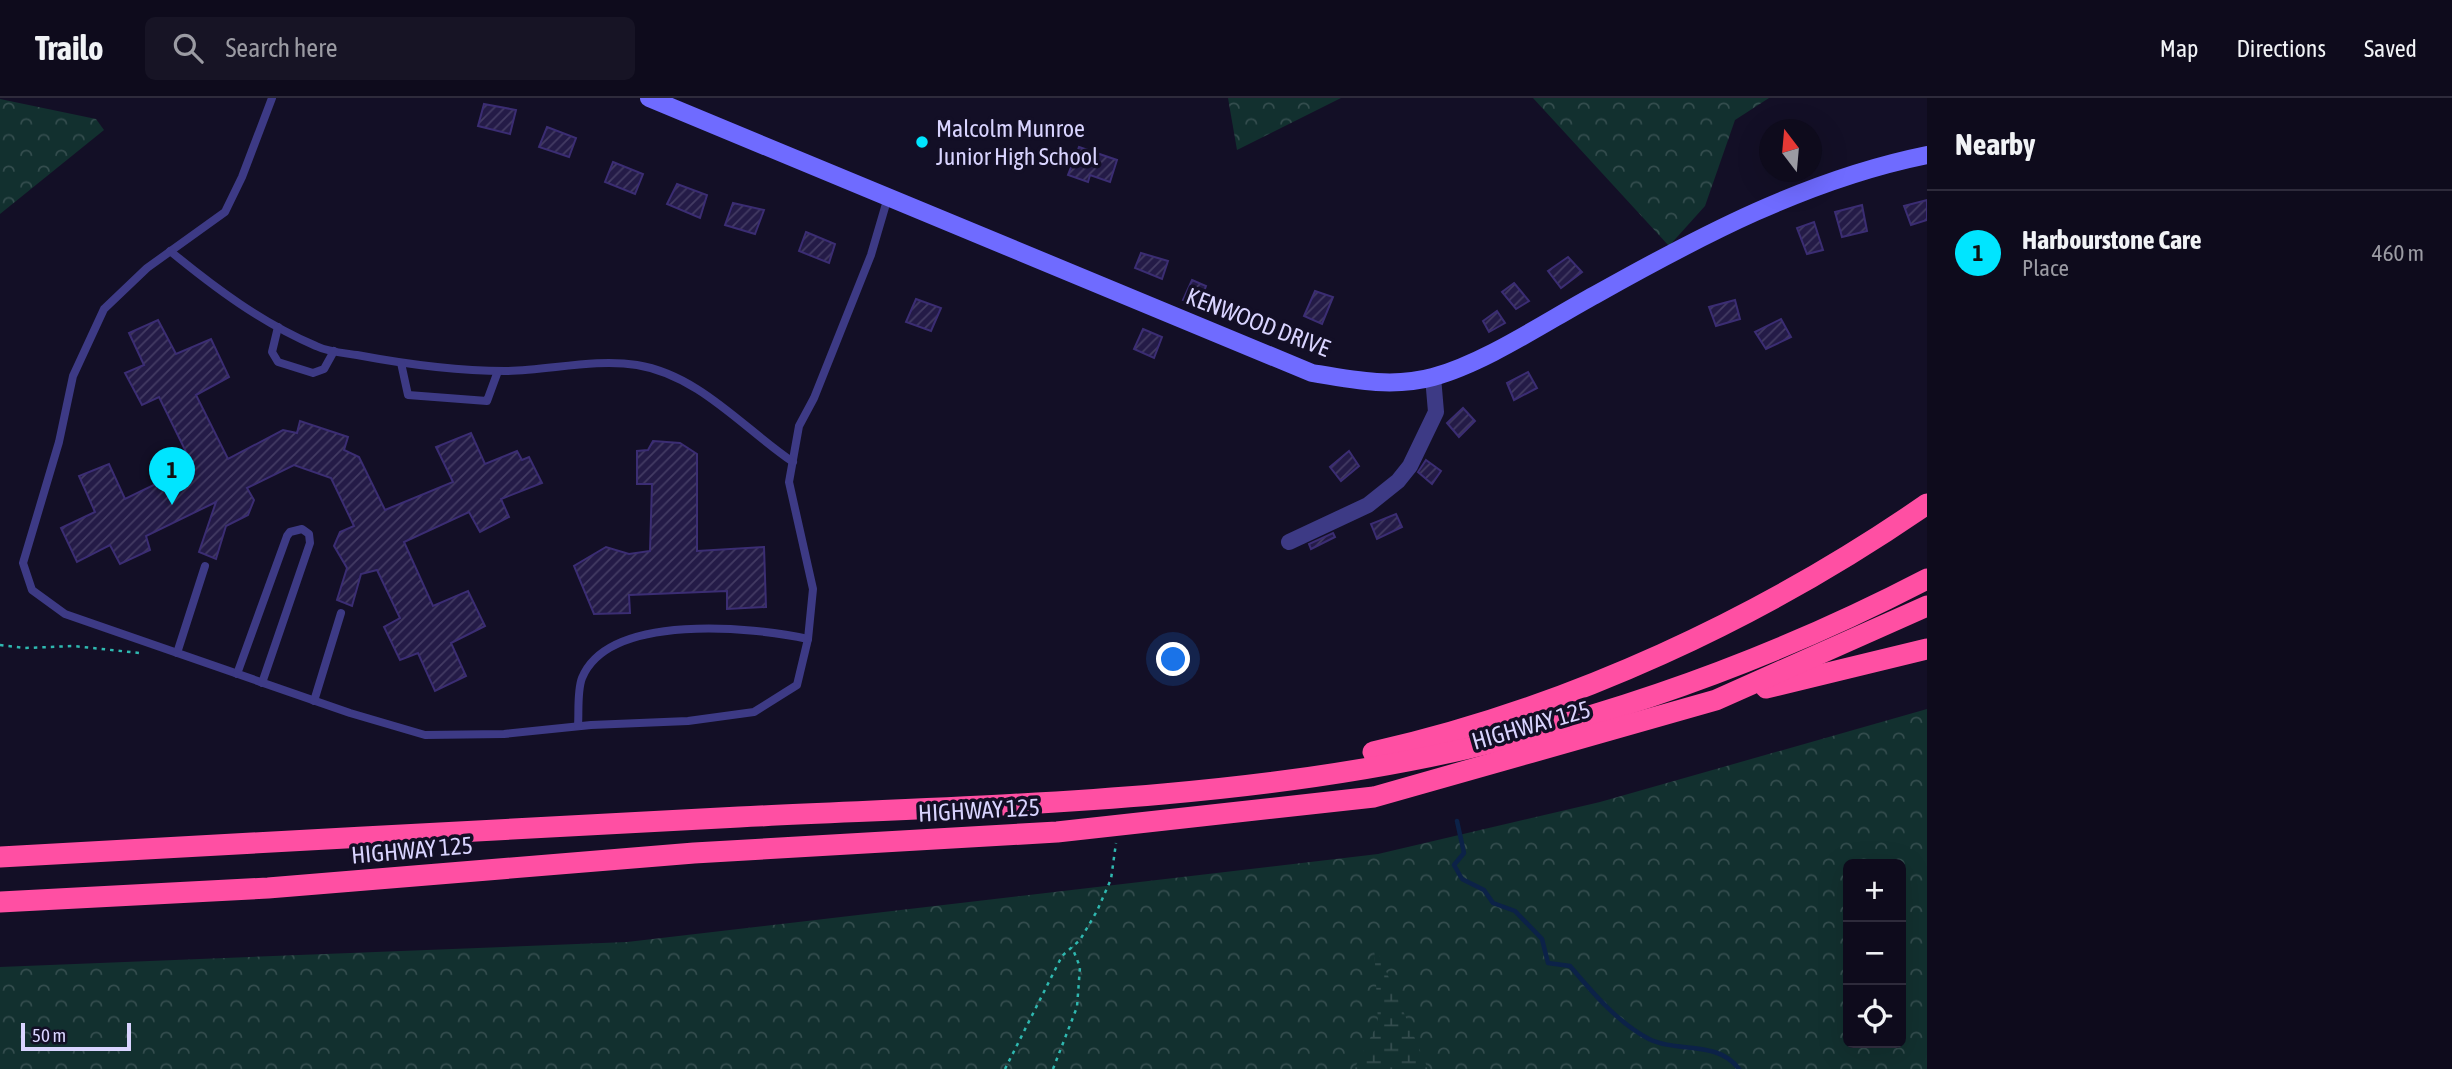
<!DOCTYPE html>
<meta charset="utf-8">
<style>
:root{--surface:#0e0b1c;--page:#171425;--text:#f1f3f6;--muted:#9b9ba3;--line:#2e2b3b;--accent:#00e5ff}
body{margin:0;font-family:"Asap Condensed",sans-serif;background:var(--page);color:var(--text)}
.controls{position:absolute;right:21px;bottom:21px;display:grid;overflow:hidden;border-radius:10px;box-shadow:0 7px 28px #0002}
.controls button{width:63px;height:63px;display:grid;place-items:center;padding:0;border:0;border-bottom:2px solid var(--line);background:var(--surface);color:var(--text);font:35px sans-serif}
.compass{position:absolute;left:1759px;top:21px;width:63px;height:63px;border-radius:50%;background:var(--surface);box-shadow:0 7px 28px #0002;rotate:344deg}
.scale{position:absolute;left:21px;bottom:18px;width:110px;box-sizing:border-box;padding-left:7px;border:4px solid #d9d4ff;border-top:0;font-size:19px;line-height:24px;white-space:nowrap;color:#d9d4ff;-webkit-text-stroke:5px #130f26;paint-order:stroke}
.you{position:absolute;left:1174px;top:562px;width:24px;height:24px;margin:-18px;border:5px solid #fff;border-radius:50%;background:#1a73e8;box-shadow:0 0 0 10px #1a73e833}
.badge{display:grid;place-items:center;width:46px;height:46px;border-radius:50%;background:var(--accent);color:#111;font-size:23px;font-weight:700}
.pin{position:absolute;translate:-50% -58px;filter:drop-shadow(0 2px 4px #0008)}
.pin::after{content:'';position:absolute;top:37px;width:24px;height:21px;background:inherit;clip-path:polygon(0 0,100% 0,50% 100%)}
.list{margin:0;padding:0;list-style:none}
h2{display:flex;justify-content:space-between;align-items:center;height:91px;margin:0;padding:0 28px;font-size:30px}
h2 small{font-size:23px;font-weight:400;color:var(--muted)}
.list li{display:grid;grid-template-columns:46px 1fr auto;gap:21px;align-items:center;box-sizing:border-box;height:126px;padding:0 28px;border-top:2px solid var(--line)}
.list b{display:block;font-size:26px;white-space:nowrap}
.list p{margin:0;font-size:23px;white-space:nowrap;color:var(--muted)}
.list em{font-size:23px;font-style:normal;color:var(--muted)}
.icon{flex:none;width:38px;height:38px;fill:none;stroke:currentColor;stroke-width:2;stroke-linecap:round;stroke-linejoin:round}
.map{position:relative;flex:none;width:1927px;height:971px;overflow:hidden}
header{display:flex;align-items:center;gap:42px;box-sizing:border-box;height:98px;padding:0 35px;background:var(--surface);border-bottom:2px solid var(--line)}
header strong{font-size:33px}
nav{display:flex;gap:38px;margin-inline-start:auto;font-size:24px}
.search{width:490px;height:63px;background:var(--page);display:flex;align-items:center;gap:18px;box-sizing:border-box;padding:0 24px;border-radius:10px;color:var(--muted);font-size:26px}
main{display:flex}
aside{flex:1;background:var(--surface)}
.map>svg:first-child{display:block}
</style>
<header>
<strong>Trailo</strong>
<div class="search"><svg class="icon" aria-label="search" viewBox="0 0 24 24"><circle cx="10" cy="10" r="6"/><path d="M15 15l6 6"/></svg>Search here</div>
<nav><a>Map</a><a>Directions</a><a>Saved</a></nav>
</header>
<main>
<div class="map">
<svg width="1927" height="971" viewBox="0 0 1927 971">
<defs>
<pattern id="forest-crowns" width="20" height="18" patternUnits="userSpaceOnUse" patternTransform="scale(1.75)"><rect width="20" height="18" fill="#12302f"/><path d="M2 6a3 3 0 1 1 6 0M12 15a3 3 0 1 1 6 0" fill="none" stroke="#344d4e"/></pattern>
<pattern id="wetland-marsh" width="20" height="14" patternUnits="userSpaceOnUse" patternTransform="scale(1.75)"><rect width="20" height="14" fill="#12302f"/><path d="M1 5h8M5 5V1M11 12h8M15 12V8" fill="none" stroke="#344d4e"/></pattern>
<pattern id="building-hatch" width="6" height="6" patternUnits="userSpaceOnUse" patternTransform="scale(1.75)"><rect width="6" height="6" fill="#241b47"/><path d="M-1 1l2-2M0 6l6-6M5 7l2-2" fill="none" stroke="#433b63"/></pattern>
</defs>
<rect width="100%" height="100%" fill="#130f26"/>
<!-- forest -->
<g fill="url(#forest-crowns)" fill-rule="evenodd">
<polygon points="1228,0 1341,0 1237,52"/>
<polygon points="1533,0 1769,0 1735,22 1705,108 1669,148"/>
<polygon points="0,1 96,21 104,32 0,116"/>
<path d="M1927,611V971H0V869L627,844L1378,756L1600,704ZM1848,766H1901V945H1848Z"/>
</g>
<!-- wetland -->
<polygon fill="url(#wetland-marsh)" points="1374,845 1428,971 1354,971 1378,925"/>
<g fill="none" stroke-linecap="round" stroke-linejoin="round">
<!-- stream -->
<path stroke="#0c2248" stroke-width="4.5" d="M1457,723L1464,755L1454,767L1462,781L1484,792L1493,805L1515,813L1542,841L1548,865L1570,868C1592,894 1618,925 1649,941C1677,955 1718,942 1739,971"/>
</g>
<!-- building -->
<g fill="url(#building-hatch)" stroke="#3b2d73" stroke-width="2">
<polygon points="484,6 516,12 510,36 478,28"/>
<polygon points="547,29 576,40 569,59 539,49"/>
<polygon points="1079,49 1117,62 1110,84 1090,77 1088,84 1068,77"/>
<polygon points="613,64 643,76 635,96 605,84"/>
<polygon points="677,86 707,97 700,120 667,106"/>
<polygon points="1927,102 1927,122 1911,127 1904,108"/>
<polygon points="733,105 764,112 755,136 725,127"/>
<polygon points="1862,107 1867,133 1842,139 1835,114"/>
<polygon points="1814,124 1823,152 1807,156 1797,130"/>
<polygon points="806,134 835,146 829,165 799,153"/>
<polygon points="1141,155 1168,163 1162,181 1135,170"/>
<polygon points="1568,159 1582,174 1561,190 1548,173"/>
<polygon points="1192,182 1206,188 1198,209 1183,202"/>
<polygon points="1514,185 1529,203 1516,211 1502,194"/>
<polygon points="1315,193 1333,199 1322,226 1304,218"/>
<polygon points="916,201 941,210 931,233 906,224"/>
<polygon points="1735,202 1740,221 1716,228 1709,209"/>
<polygon points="1497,213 1505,225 1489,234 1483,223"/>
<polygon points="1781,221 1791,239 1766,251 1755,234"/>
<polygon points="158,222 176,256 211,241 229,279 196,297 228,361 283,332 297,335 300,323 348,339 344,352 359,359 385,412 453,384 436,349 471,335 485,366 517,353 522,362 529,359 542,385 501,401 509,419 480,434 469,414 404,444 433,508 468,493 485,528 451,545 466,578 435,593 418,555 400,562 384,529 400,520 377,472 361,476 352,508 337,502 347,470 334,448 340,434 354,428 331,380 294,367 247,390 254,402 248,417 226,428 216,461 199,454 216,404 146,438 150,452 120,466 110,447 77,464 61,430 95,414 79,378 109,366 125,401 193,368 159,299 142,307 125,275 144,267 129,235"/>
<polygon points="1143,231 1162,239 1154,260 1134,251"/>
<polygon points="1528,274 1537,290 1514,302 1507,285"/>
<polygon points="1463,310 1475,323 1459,339 1447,325"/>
<polygon points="653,343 680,345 697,356 697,453 764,449 766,509 727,511 727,493 629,497 630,515 594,516 574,468 606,449 629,456 650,453 652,386 637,386 637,353 648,352"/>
<polygon points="1349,353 1359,368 1341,383 1330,369"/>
<polygon points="1426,362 1441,373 1432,386 1418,374"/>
<polygon points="1396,416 1402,429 1377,441 1371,426"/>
<polygon points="1333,435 1335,439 1311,451 1309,446"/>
</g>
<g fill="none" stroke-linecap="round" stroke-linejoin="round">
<!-- path -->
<g stroke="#2fb8b0" stroke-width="2.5" stroke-dasharray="3.5 5" stroke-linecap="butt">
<polyline points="0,547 25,550 73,548 140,555"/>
<polyline points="1005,971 1062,858 1080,842 1097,813 1111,781 1116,745"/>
<polyline points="1053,971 1077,909 1080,869 1072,849"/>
</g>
<!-- lane -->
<g stroke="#3d3a85" stroke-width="8">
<polyline points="272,0 242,79 225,114 147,170 104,211 73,278 59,344 23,465 32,492 65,516 350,615 425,637 504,636 591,627 688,623 754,614 797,587 808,541 813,491 789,384 799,328 814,300 871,157 888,99"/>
<path d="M170,153C215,190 262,225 316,248C328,254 344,255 357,257C405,266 455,273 505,273C547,273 594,260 637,267C699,277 744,331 793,364"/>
<polyline points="278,229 272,254 278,264 313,275 324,271 334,253"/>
<polyline points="401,265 408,297 487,303 498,273"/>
<polyline points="177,555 205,468"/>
<polyline points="237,576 287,438 290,434 302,431 309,436 310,445 262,585"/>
<polyline points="314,603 341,515"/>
<path d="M578,628C579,614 577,593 582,580C609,514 754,529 808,541"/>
</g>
<!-- street -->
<polyline stroke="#3d3a85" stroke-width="16" points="1289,444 1368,407 1398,383 1410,368 1436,314 1433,279"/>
<!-- secondary -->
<path stroke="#6f6bff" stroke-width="18" d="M649,0L1312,275C1353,282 1393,290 1433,279C1485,265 1547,223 1595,197C1700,138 1808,81 1927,57"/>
<!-- highway -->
<g stroke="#ff4fa3" stroke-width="21">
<polyline points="1766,590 1927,551"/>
<path d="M1373,654C1569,610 1762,520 1927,406"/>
<path d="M0,759C246,745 493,732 739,719C980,707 1228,705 1465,651C1625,614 1781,557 1927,481"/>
<polyline points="0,804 268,790 694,755 1057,734 1374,699 1716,602 1927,508"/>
</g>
</g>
<!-- markers -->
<circle fill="#00e5ff" stroke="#130f26" stroke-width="2.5" cx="922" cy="44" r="7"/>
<g text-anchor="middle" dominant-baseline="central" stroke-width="7" stroke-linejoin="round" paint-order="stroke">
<!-- poi labels -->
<g font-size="24" fill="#d9d4ff" stroke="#130f26" text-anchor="start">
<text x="936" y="30">Malcolm Munroe<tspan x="936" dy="28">Junior High School</tspan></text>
</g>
<!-- street labels -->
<g font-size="24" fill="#d9d4ff" stroke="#130f26">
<text transform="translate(1258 224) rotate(21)">KENWOOD DRIVE</text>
<text transform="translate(1531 627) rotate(-16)">HIGHWAY 125</text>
<text transform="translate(979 712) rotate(-3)">HIGHWAY 125</text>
<text transform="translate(412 752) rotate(-5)">HIGHWAY 125</text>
</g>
</g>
</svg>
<div class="controls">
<button>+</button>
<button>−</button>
<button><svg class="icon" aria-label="locate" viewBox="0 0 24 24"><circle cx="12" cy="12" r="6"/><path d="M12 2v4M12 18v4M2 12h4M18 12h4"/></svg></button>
</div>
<svg class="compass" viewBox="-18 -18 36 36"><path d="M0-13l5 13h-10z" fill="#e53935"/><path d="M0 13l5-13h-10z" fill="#9b9ba3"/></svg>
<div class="scale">50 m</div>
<div class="you"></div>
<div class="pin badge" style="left:172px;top:407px">1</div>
</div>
<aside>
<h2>Nearby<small></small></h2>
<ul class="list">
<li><span class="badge">1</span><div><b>Harbourstone Care</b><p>Place</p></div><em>460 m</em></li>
</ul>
</aside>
</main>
